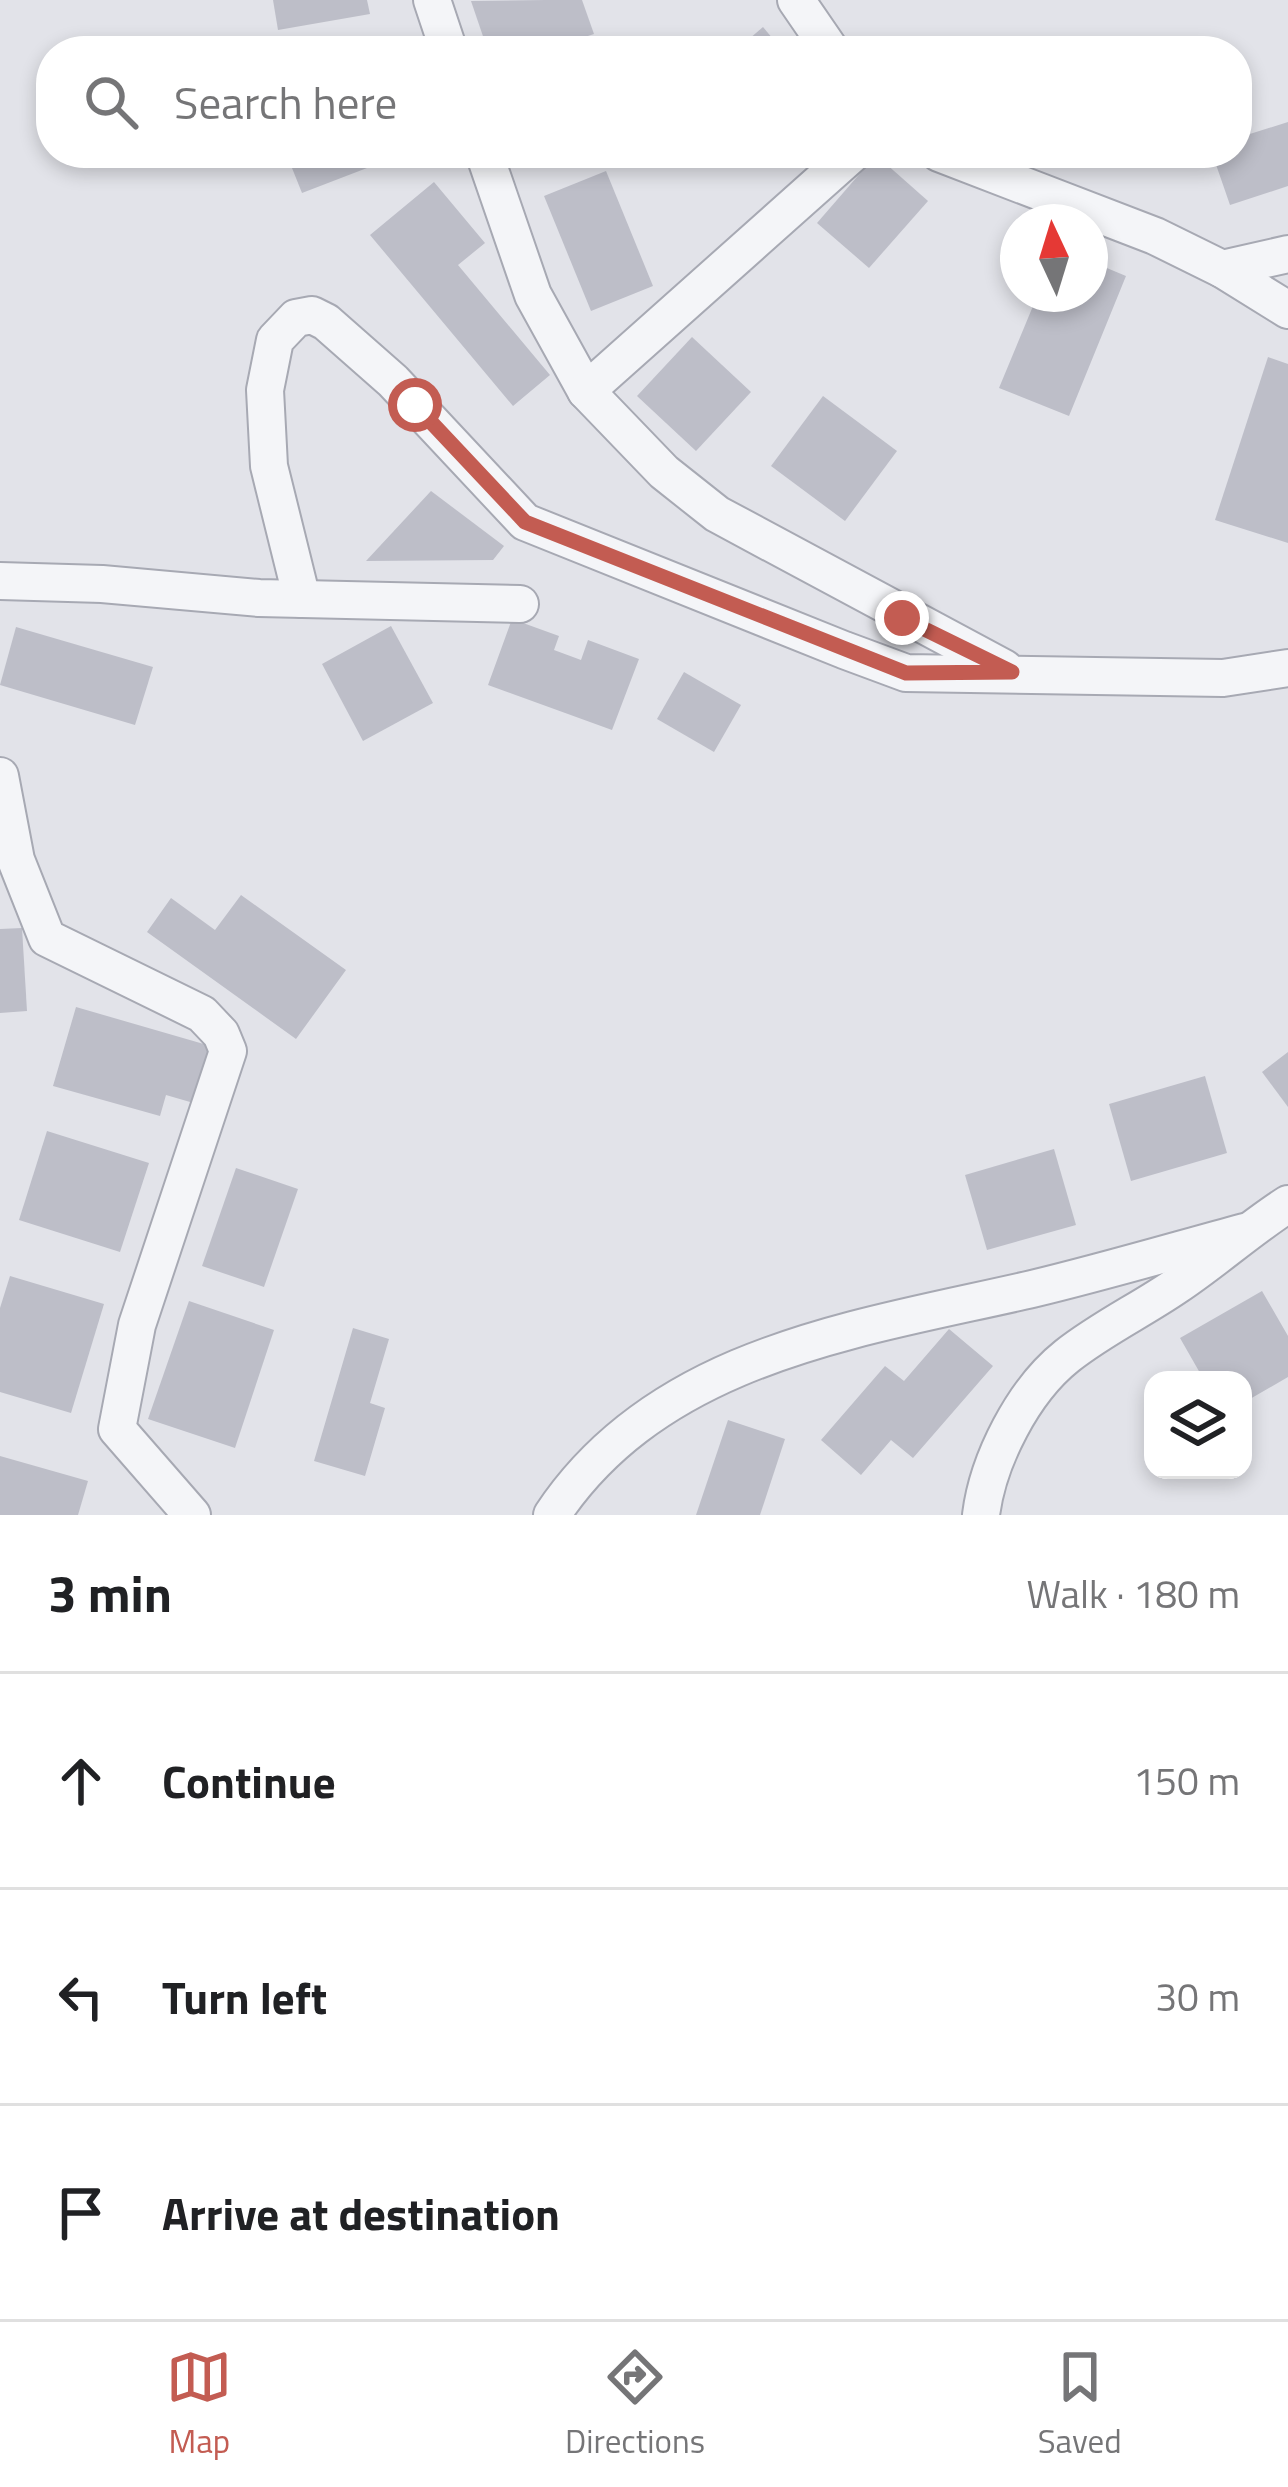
<!DOCTYPE html>
<meta charset="utf-8">
<style>
:root{--surface:#fff;--page:#f2f2f2;--text:#202124;--muted:#757577;--line:#e0e0e0;--accent:#c35c52}
body{margin:0;font-family:"Titillium Web",sans-serif;background:var(--page);color:var(--text)}
.controls{position:absolute;right:36px;bottom:36px;display:grid;overflow:hidden;border-radius:24px;box-shadow:0 6px 18px #0003}
.controls button{width:108px;height:108px;display:grid;place-items:center;padding:0;border:0;border-bottom:3px solid var(--line);background:var(--surface);color:var(--text);font:60px sans-serif}
.compass{position:absolute;left:1000px;top:204px;width:108px;height:108px;border-radius:50%;background:var(--surface);box-shadow:0 6px 18px #0003;rotate:356deg}
.stop{position:absolute;width:36px;height:36px;margin:-27px;border:9px solid #c35c52;border-radius:50%;background:#fff}
.stop.end{background:#c35c52;border-color:#fff;box-shadow:0 3px 12px #0008}
.list{margin:0;padding:0;list-style:none}
h2{display:flex;justify-content:space-between;align-items:center;height:156px;margin:0;padding:0 48px;font-size:51px}
h2 small{font-size:39px;font-weight:400;color:var(--muted)}
.list li{display:grid;grid-template-columns:78px 1fr auto;gap:36px;align-items:center;box-sizing:border-box;height:216px;padding:0 48px;border-top:3px solid var(--line)}
.list b{display:block;font-size:45px;white-space:nowrap}
.list em{font-size:39px;font-style:normal;color:var(--muted)}
.icon{flex:none;width:66px;height:66px;fill:none;stroke:currentColor;stroke-width:2;stroke-linecap:round;stroke-linejoin:round}
.map{position:relative;flex:none;width:1288px;height:1515px;overflow:hidden}
.search{position:absolute;background:var(--surface);box-shadow:0 6px 18px #0003;left:36px;right:36px;top:36px;height:132px;display:flex;align-items:center;gap:30px;box-sizing:border-box;padding:0 42px;border-radius:48px;color:var(--muted);font-size:45px}
.sheet{height:804px;background:var(--surface)}
nav{display:flex;justify-content:space-around;align-items:center;box-sizing:border-box;height:168px;border-top:3px solid var(--line);background:var(--surface);font-size:33px;color:var(--muted)}
nav a{display:grid;justify-items:center;gap:6px}
nav .on{color:var(--accent)}
.map>svg:first-child{display:block}
</style>
<div class="map">
<svg width="1288" height="1515" viewBox="0 0 1288 1515">
<rect width="100%" height="100%" fill="#e2e3e9"/>
<!-- building -->
<g fill="#bdbec8">
<polygon points="273,0 367,0 370,14 278,30"/>
<polygon points="546,0 582,0 594,34 542,51 488,51 471,1"/>
<polygon points="763,27 783,51 735,51"/>
<polygon points="1288,122 1288,186 1230,205 1212,153 1237,153 1237,138"/>
<polygon points="286,153 406,153 302,193"/>
<polygon points="876,155 928,201 869,268 817,223"/>
<polygon points="606,171 653,286 591,311 544,196"/>
<polygon points="434,182 485,243 458,265 550,375 513,406 370,235"/>
<polygon points="1090,261 1126,276 1069,416 999,388 1038,294 1090,294"/>
<polygon points="692,337 751,392 696,451 637,396"/>
<polygon points="1268,357 1288,364 1288,543 1215,520"/>
<polygon points="823,396 897,451 845,521 771,466"/>
<polygon points="431,491 504,546 493,560 366,561"/>
<polygon points="512,619 559,636 554,650 581,660 588,640 639,659 612,730 488,685"/>
<polygon points="391,626 433,703 363,741 322,664"/>
<polygon points="16,627 153,667 135,725 0,685"/>
<polygon points="684,672 741,705 714,752 657,719"/>
<polygon points="241,895 346,970 296,1039 147,932 171,898 215,930"/>
<polygon points="22,928 27,1011 0,1013 0,929"/>
<polygon points="76,1007 214,1047 197,1104 166,1095 160,1116 53,1086"/>
<polygon points="1288,1052 1288,1107 1262,1072"/>
<polygon points="1205,1076 1227,1153 1131,1181 1109,1104"/>
<polygon points="47,1131 149,1163 120,1252 19,1220"/>
<polygon points="1054,1149 1076,1225 987,1250 965,1175"/>
<polygon points="236,1168 298,1189 264,1287 202,1266"/>
<polygon points="10,1276 104,1304 71,1413 0,1392 0,1308"/>
<polygon points="1262,1291 1288,1336 1288,1377 1243,1403 1243,1380 1204,1380 1180,1338"/>
<polygon points="189,1301 274,1330 235,1448 148,1419"/>
<polygon points="353,1328 389,1339 370,1403 385,1408 365,1476 314,1461"/>
<polygon points="949,1329 993,1366 913,1458 891,1440 861,1475 821,1440 885,1366 904,1381"/>
<polygon points="728,1420 785,1439 760,1515 696,1515"/>
<polygon points="0,1456 88,1481 78,1515 0,1515"/>
</g>
<g fill="none" stroke-linecap="round" stroke-linejoin="round">
<defs>
<g id="minor">
<polyline points="432,0 449,51"/>
<polyline points="796,0 831,51"/>
<polyline points="484,153 533,295 586,391 853,153"/>
<polyline points="939,153 1155,236 1222,269 1288,254"/>
<polyline points="1222,269 1288,310"/>
<polyline points="586,391 664,472 717,514 1004,668"/>
<polyline points="0,581 102,584 259,598 520,604"/>
<polyline points="302,599 269,466 265,390 275,340 296,318 312,315 326,322 393,381 525,522 844,650 906,673 1223,678 1288,668"/>
<polyline points="0,776 16,860 47,938 202,1014 221,1034 228,1051 137,1325 117,1429 192,1515"/>
<path d="M552,1515C659,1354 858,1329 1032,1289C1103,1272 1174,1251 1244,1232"/>
<path d="M981,1515C988,1460 1023,1391 1067,1356C1101,1329 1141,1310 1176,1286C1215,1260 1249,1229 1288,1204"/>
</g>
</defs>
<!-- minor casing -->
<use href="#minor" stroke="#a7a9b3" stroke-width="40"/>
<!-- minor -->
<use href="#minor" stroke="#f4f5f8" stroke-width="36"/>
</g>
<g fill="none" stroke-linecap="round" stroke-linejoin="round">
<!-- route -->
<polyline stroke="#c35c52" stroke-width="15" points="415,405 525,522 906,673 1012,672 902,618"/>
</g>
</svg>
<div class="controls">
<button><svg class="icon" aria-label="layers" viewBox="0 0 24 24"><path d="M12 4l9 5-9 5-9-5zM3 14l9 5 9-5"/></svg></button>
</div>
<svg class="compass" viewBox="-18 -18 36 36"><path d="M0-13l5 13h-10z" fill="#e53935"/><path d="M0 13l5-13h-10z" fill="#757577"/></svg>
<div class="stop" style="left:415px;top:405px"></div>
<div class="stop end" style="left:902px;top:618px"></div>
<div class="search"><svg class="icon" aria-label="search" viewBox="0 0 24 24"><circle cx="10" cy="10" r="6"/><path d="M15 15l6 6"/></svg>Search here</div>
</div>
<section class="sheet">
<h2>3 min<small>Walk · 180 m</small></h2>
<ul class="list">
<li><svg class="icon" aria-label="ahead" viewBox="0 0 24 24"><path d="M12 20V5M6 11l6-6 6 6"/></svg><div><b>Continue</b></div><em>150 m</em></li>
<li><svg class="icon" aria-label="left" viewBox="0 0 24 24"><path d="M17 20v-9H6M10 6l-5 5 5 5"/></svg><div><b>Turn left</b></div><em>30 m</em></li>
<li><svg class="icon" aria-label="arrive" viewBox="0 0 24 24"><path d="M6 21V4h12l-3 4 3 4H6"/></svg><div><b>Arrive at destination</b></div></li>
</ul>
</section>
<nav>
<a class="on"><svg class="icon" aria-label="map" viewBox="0 0 24 24"><path d="M3 6l6-2 6 2 6-2v14l-6 2-6-2-6 2zM9 4v14M15 6v14"/></svg>Map</a>
<a><svg class="icon" aria-label="directions" viewBox="0 0 24 24"><path d="M12 3l9 9-9 9-9-9zM9 14v-3h6M13 9l2 2-2 2"/></svg>Directions</a>
<a><svg class="icon" aria-label="saved" viewBox="0 0 24 24"><path d="M7 4h10v16l-5-4-5 4z"/></svg>Saved</a>
</nav>
